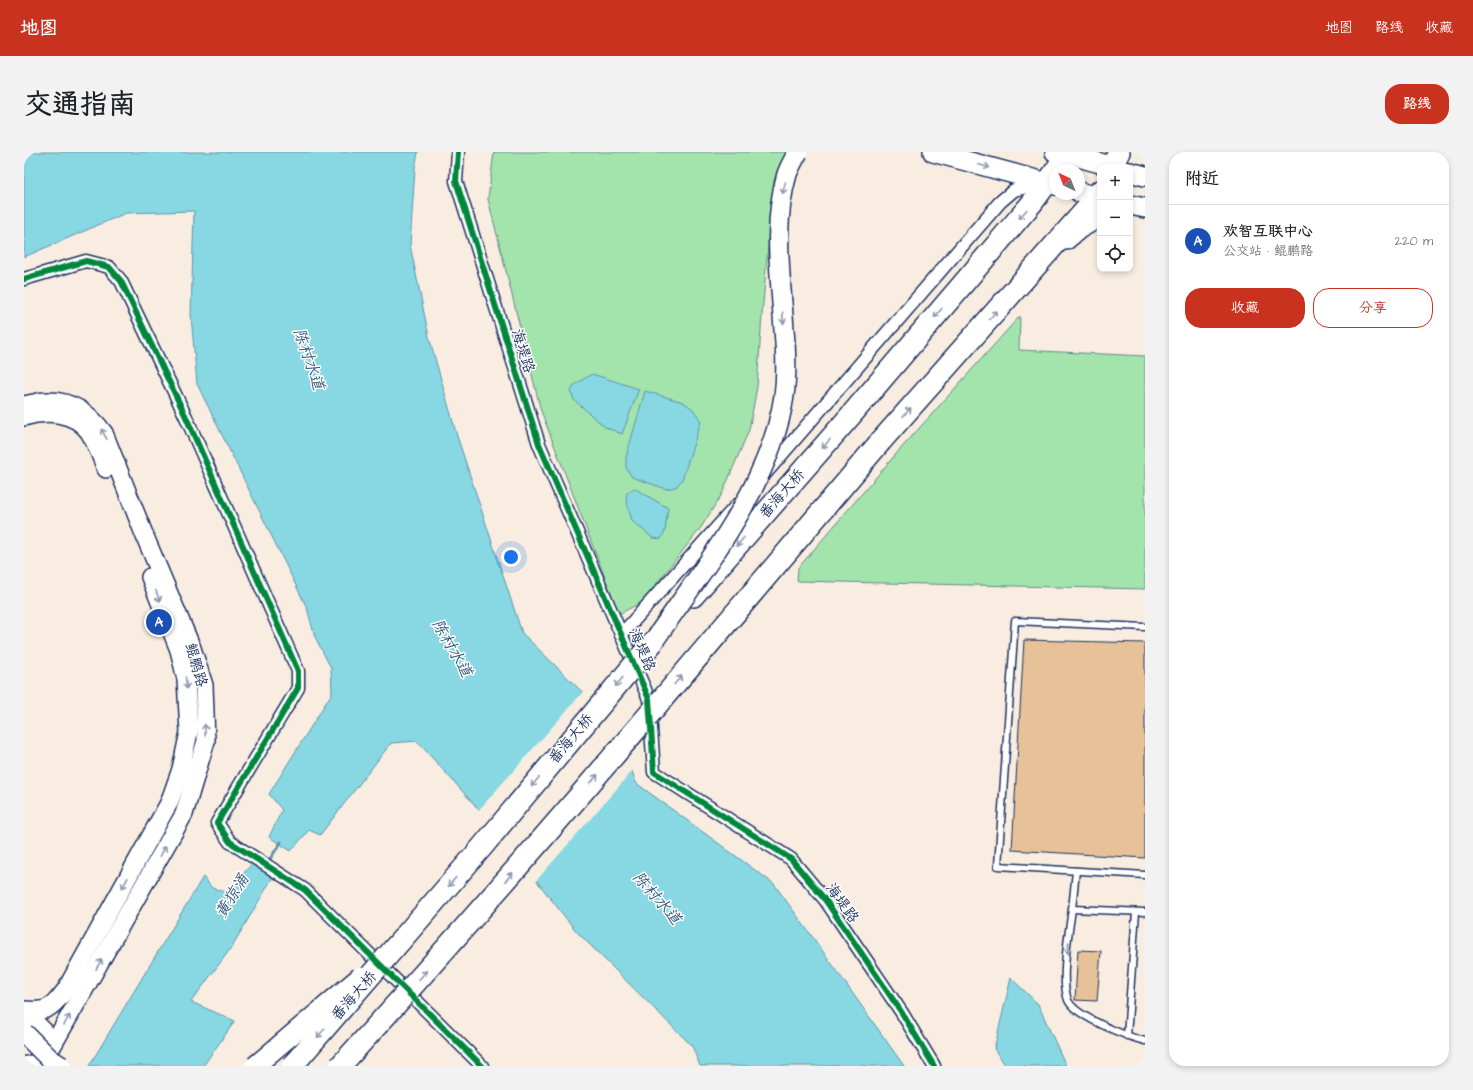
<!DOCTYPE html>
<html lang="zh">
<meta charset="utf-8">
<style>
:root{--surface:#fff;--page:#f2f2f2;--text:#202124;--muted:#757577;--line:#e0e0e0;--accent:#c8321e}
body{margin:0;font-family:"Architects Daughter","LXGW WenKai TC",sans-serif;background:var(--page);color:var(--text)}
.controls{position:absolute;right:12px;top:12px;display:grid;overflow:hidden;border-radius:8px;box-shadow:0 2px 6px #0003}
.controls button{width:36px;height:36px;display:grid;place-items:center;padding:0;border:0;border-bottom:1px solid var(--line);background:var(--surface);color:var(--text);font:20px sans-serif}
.compass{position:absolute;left:1025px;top:12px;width:36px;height:36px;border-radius:50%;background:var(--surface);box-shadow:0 2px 6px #0003;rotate:317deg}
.you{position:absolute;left:487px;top:405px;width:14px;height:14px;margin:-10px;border:3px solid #fff;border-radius:50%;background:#1a73e8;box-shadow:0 0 0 6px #1a73e833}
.badge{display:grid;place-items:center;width:26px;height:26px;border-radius:50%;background:var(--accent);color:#fff;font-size:13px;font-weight:700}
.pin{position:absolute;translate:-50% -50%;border:2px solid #fff;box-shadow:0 1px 4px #0006}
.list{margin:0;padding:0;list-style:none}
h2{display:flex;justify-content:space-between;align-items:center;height:52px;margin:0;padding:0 16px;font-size:17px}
h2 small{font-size:13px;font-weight:400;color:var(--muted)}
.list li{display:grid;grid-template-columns:26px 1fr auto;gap:12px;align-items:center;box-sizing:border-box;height:72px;padding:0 16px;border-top:1px solid var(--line)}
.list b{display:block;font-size:15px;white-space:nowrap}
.list p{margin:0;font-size:13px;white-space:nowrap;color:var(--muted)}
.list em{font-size:13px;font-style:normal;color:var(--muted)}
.actions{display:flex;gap:8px;padding:12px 16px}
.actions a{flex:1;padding:9px 0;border:1px solid var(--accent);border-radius:16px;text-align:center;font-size:14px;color:var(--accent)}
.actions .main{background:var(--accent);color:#fff}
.icon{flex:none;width:22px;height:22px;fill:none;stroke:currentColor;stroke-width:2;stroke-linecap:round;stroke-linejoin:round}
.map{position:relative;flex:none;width:1121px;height:914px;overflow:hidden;border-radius:16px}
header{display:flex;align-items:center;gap:24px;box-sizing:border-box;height:56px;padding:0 20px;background:var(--accent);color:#fff}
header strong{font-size:19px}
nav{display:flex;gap:22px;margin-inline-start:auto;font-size:14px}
.intro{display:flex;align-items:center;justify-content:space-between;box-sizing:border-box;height:96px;padding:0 24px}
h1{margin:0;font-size:28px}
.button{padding:10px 18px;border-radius:16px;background:var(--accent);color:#fff;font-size:14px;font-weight:700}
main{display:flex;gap:24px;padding:0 24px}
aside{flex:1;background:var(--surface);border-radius:16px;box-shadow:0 2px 6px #0003}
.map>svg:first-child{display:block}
</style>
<header>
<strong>地图</strong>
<nav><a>地图</a><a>路线</a><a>收藏</a></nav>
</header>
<div class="intro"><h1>交通指南</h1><a class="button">路线</a></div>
<main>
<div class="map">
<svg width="1121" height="914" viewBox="0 0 1121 914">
<rect width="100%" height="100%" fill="#f8ede0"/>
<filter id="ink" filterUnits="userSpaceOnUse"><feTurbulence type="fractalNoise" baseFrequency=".025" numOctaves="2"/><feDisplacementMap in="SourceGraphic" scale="8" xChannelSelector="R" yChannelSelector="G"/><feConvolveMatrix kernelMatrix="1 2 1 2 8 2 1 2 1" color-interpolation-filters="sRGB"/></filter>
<g filter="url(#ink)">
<!-- green -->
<g fill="#a3e4ad" stroke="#5f8a86">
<polygon points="470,0 765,0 747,60 738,163 733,235 725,278 698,342 676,377 618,450 595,462 517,259 464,47"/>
<polygon points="996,164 995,198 1121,204 1121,437 773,429 774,416 872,302"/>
</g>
<!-- water -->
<g fill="#87d8e2" stroke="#5c94ad">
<polygon points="0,0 394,0 391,16 386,93 405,185 433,284 498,481 593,574 612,631 750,732 803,805 880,914 676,914 668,894 552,779 468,672 393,589 367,591 296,683 285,678 267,699 245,685 258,658 245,642 308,541 307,516 291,485 283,456 173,232 167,164 170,59 102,61 0,105"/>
<polygon points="568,222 615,237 598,282 581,275 550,248 547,240 550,233"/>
<polygon points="621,239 659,250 669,257 677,269 658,328 652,335 642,337 608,325 602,316 602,305"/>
<polygon points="610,336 644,356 641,379 637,387 629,386 608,369 602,348 603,341"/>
<polygon points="229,711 249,725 207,796 167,850 211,869 179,914 65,914 179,725 188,736 202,740"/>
<polygon points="987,826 1014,852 1042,914 982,914 970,897"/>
</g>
<!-- pier -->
<polygon fill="#f8ede0" points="560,539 595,573 610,617 511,730 454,659"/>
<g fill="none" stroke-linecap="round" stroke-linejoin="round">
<!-- stream -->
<polyline stroke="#5c94ad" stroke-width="3" points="244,710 257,690"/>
</g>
<!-- building -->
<g fill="#e7c298" stroke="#1b2f5e">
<polygon points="1000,488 1121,491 1121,706 988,698"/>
<polygon points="1054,798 1077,799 1073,849 1051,848"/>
</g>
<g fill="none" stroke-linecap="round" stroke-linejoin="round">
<defs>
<g id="lane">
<polyline points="1121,475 991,469 974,714 1121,723"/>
<polyline points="1052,719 1048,757 1121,760"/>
<path d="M1048,757C1045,780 1036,827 1044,848C1050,864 1104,885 1121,889"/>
<polyline points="1103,884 1112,760"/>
</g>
<g id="street">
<polyline points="434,0 432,29 515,292 625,547 630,620 767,707 802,749 878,861 910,914"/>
<polyline points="0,127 62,109 85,115 97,129 162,265 274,519 274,536 193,671 206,690 281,738 458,914"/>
<polyline points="740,323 976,50 990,38 1018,32"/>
<polyline points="597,483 713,353"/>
</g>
<g id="secondary">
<path d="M0,253C7,252 15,249 22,249C48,248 65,261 80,281L122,387L168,496L180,533L182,589L160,662L17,914"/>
<path d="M0,265C22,258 51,260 65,280C72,291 77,305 82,317"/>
<path d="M0,858C23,860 27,857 41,839L145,651L157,617L165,580L162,527L155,498L126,425"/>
<polyline points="0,859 30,889"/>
<polyline points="0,914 19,909"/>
</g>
<g id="primary">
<polyline points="909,0 1031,33"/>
<polyline points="1031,0 1044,2 1090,15"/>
<polyline points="1106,20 1121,24"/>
<polyline points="1055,40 1076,46"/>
<polyline points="1106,53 1121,56"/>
<polyline points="1042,88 1055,77 1076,65"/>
</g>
<g id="highway">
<polyline points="1088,15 1095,0"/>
<polyline points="1032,18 1045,0"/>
<polyline points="857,289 1073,45 1076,39"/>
<polyline points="669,444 828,262 1008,51 1031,20"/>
</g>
</defs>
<!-- lane casing -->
<use href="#lane" stroke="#1b2f5e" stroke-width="9"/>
<!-- street casing -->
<use href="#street" stroke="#1b2f5e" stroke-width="15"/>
<!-- secondary casing -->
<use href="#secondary" stroke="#1b2f5e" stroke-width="20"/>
<!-- primary casing -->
<use href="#primary" stroke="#1b2f5e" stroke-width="22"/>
<!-- highway casing -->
<use href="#highway" stroke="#1b2f5e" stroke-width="24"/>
<!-- lane -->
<use href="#lane" stroke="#fff" stroke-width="6"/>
<!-- street -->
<use href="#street" stroke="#fff" stroke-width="12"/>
<!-- secondary -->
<use href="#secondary" stroke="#fff" stroke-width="17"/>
<!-- primary -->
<use href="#primary" stroke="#fff" stroke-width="19"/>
<!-- highway -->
<use href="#highway" stroke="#fff" stroke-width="21"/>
<defs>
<g id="primary-bridge">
<path d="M629,490C679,417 747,333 760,244C763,222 762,200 760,178C757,127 748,72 763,22C766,14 770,7 774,0"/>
<polyline points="0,881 26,907 37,914"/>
<polyline points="231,914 336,825"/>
</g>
<g id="highway-bridge">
<polyline points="268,914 458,695 629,490"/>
<path d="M316,914C502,711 679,499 857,289"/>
</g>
</defs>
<!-- primary-bridge casing -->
<use href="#primary-bridge" stroke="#1b2f5e" stroke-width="22" stroke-linecap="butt"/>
<!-- highway-bridge casing -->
<use href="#highway-bridge" stroke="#1b2f5e" stroke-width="24" stroke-linecap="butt"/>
<!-- primary-bridge -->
<use href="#primary-bridge" stroke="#fff" stroke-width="19"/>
<!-- highway-bridge -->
<use href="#highway-bridge" stroke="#fff" stroke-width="21"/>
<defs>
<g id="cycleway">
<polyline points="434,0 432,29 515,292 625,547 630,620 767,707 802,749 878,861 910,914"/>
<polyline points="0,127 62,109 85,115 97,129 162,265 274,519 274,536 193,671 206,690 281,738 458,914"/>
</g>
</defs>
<!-- cycleway casing -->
<use href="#cycleway" stroke="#fff" stroke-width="8"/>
<!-- cycleway -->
<use href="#cycleway" stroke="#00873e" stroke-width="6"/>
</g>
<!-- one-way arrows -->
<defs><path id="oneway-shaft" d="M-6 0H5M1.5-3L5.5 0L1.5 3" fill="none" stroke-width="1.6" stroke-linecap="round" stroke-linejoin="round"/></defs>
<g stroke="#8d97ae">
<use href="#oneway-shaft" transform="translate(960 14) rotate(15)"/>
<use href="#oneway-shaft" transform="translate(760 36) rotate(104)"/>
<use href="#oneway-shaft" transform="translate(999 62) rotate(130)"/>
<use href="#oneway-shaft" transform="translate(914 161) rotate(130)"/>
<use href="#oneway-shaft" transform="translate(969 163) rotate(-48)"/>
<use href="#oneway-shaft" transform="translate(759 166) rotate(86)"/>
<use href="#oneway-shaft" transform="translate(883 260) rotate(-48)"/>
<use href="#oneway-shaft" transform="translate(80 282) rotate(-119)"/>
<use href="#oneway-shaft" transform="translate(802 292) rotate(131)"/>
<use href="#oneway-shaft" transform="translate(716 390) rotate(131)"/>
<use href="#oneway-shaft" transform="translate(134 444) rotate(68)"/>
<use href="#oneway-shaft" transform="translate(654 528) rotate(-50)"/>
<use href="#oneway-shaft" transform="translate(595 530) rotate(130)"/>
<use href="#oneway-shaft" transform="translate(162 531) rotate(85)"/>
<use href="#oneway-shaft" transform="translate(181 578) rotate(-92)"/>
<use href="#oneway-shaft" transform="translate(570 627) rotate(-49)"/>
<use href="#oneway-shaft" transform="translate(511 630) rotate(130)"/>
<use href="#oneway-shaft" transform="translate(139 699) rotate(-61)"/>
<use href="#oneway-shaft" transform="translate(485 725) rotate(-49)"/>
<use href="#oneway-shaft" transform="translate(428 730) rotate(131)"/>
<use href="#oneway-shaft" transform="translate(101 731) rotate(119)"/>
<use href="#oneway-shaft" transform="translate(1044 796) rotate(96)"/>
<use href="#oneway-shaft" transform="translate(75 812) rotate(-61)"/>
<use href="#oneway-shaft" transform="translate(399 823) rotate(-48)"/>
<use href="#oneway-shaft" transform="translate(43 868) rotate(-60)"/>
<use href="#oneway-shaft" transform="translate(297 881) rotate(131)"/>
</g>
</g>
<g text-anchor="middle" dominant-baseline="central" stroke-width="3" stroke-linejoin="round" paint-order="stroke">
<!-- street labels -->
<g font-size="15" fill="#1b2f5e" stroke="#fff">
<text transform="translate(499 199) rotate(73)">海堤路</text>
<text transform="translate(758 342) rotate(-49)">番海大桥</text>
<text transform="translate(618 498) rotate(67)">海堤路</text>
<text transform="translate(172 513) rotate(74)">鲲鹏路</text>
<text transform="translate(547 587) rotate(-50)">番海大桥</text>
<text transform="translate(818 751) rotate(54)">海堤路</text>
<text transform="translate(330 844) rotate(-49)">番海大桥</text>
</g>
<!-- water labels -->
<g font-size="16" font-style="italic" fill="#36597f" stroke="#fff">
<text transform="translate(285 207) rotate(71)">陈村水道</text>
<text transform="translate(428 496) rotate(60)">陈村水道</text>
<text transform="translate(208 744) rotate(-58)">黄猄涌</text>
<text transform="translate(633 746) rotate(49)">陈村水道</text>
</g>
</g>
</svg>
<div class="controls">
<button>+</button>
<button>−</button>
<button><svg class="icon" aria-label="locate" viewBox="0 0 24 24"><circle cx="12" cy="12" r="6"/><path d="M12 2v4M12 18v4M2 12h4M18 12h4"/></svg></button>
</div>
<svg class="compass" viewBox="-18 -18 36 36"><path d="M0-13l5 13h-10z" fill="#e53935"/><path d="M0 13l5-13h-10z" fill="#757577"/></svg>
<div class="you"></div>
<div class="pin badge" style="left:135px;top:470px;background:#1a4fb4">A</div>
</div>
<aside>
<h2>附近<small></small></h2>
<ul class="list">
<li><span class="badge" style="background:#1a4fb4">A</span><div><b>欢智互联中心</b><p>公交站 · 鲲鹏路</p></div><em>220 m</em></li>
</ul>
<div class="actions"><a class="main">收藏</a><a>分享</a></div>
</aside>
</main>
